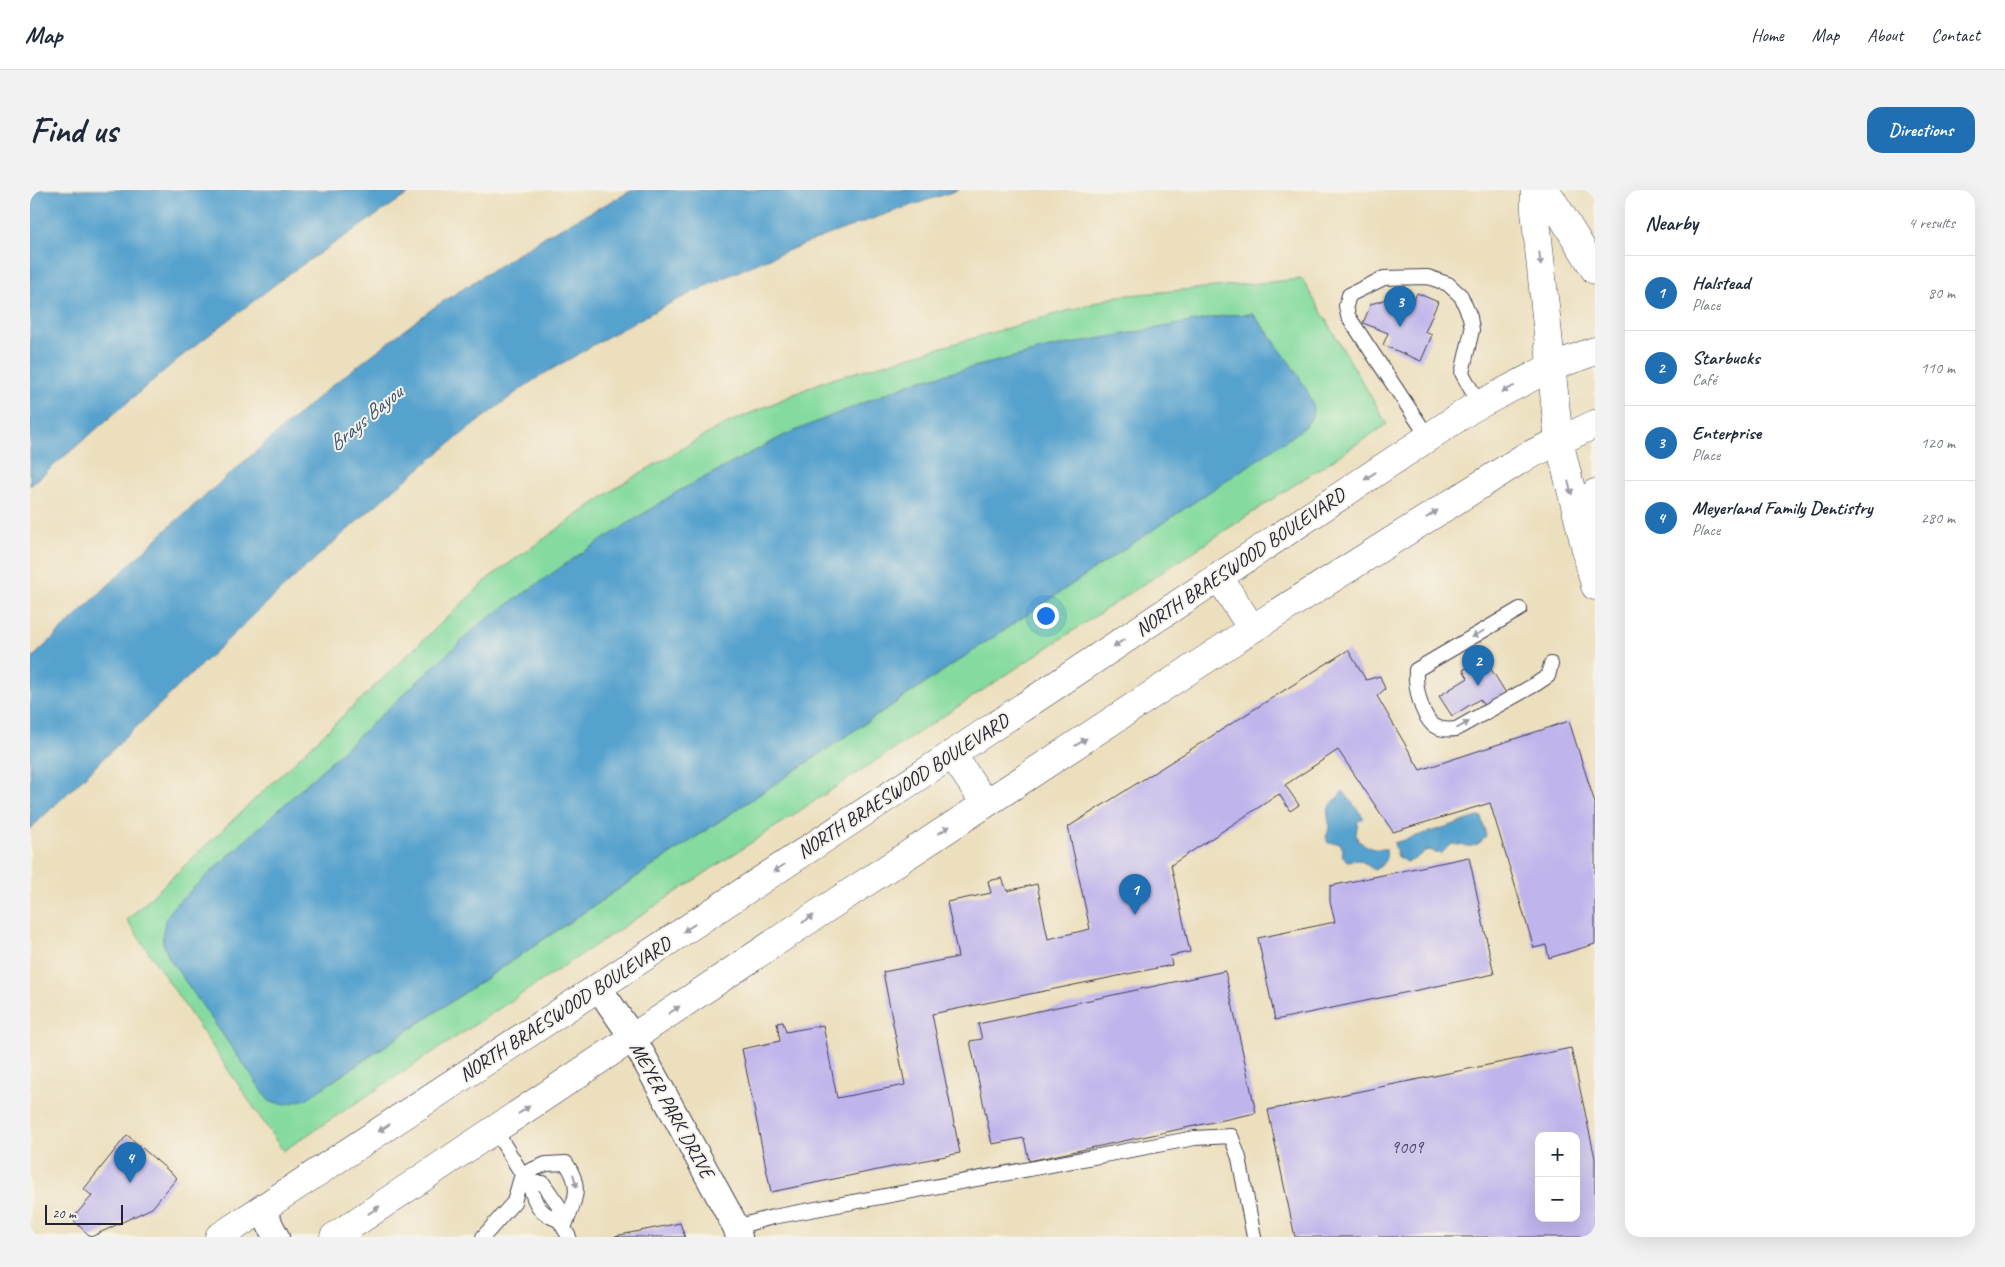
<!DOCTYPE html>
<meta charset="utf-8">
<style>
:root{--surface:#fff;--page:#f2f2f3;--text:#1f2937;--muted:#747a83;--line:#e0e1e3;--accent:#1f6fb2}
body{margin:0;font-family:Caveat,sans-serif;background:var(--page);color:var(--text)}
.controls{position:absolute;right:15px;bottom:15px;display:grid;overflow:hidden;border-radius:10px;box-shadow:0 5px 20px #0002}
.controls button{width:45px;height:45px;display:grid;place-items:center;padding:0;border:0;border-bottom:1px solid var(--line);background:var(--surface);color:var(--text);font:25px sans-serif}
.scale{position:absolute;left:15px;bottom:12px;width:78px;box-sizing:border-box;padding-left:5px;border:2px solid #22223b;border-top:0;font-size:14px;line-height:18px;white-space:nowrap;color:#22223b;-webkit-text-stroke:4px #f7f3e8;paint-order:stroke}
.you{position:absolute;left:1015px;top:425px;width:18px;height:18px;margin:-12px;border:4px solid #fff;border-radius:50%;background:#1a73e8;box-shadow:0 0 0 8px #1a73e833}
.badge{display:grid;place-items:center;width:32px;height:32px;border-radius:50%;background:var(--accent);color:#fff;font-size:16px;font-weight:700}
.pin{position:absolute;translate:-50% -41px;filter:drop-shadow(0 1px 2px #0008)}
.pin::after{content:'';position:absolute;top:26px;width:18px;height:15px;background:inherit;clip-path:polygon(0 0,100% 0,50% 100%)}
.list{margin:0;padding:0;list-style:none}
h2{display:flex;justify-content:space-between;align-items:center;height:65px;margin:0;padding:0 20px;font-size:21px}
h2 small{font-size:16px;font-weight:400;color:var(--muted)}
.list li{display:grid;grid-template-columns:32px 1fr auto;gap:15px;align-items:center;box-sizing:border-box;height:75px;padding:0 20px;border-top:1px solid var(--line)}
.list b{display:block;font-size:19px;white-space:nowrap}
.list p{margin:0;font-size:16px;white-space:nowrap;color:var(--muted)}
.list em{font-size:16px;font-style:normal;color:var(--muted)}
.map{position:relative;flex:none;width:1565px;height:1047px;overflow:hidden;border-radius:15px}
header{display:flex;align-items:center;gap:30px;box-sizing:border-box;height:70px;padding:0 25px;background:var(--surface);border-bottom:1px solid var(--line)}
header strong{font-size:24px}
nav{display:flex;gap:28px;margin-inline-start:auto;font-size:18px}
.intro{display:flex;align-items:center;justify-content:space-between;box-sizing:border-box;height:120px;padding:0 30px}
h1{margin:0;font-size:35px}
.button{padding:12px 22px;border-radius:15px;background:var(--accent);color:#fff;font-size:18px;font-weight:700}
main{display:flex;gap:30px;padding:0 30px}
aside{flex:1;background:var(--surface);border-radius:15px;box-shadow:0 5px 20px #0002}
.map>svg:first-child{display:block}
</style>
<header>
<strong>Map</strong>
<nav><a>Home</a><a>Map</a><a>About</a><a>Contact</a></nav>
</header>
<div class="intro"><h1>Find us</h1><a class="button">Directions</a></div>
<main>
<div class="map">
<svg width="1565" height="1047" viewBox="0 0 1565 1047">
<rect width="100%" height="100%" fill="#f7f3e8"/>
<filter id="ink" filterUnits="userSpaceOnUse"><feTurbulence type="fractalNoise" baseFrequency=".02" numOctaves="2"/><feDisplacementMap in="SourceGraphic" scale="10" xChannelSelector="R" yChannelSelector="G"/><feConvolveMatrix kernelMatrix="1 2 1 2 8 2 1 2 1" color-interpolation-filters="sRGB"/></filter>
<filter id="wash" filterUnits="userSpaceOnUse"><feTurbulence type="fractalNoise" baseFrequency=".0096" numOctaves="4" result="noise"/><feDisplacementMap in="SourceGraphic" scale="20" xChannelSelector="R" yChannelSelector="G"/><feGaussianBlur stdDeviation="1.12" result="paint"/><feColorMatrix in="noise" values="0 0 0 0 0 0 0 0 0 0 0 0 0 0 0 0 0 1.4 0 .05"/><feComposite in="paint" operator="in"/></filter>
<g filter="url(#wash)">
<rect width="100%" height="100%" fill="#ecdfbd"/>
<!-- green -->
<path fill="#85db9f" stroke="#547e6d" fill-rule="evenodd" d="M1272,89L1357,234L253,961L97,730L460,387L590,295L689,237L792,192L1088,106ZM1223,124L1240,145L1277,201L1281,230L1267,243L293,898L240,912L139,768L132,751L141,719L450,434L647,302L755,245L884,192L1024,157L1199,125Z"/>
<!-- water -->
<g fill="#56a2ce" stroke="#3c6284">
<polygon points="0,0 384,0 260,83 148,169 0,296"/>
<path d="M603,0H929C799,41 672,90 555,160C534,173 511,184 491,199C314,329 159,488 0,639V470L139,337L300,197L403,118L517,45Z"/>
<path d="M1223,124C1236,141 1283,199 1283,218C1283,230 1276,235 1267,243L276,909L257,914L240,912L139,768C130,746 131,740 141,719L450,434L544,368L647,302L755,245L884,192L1024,157L1199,125Z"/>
<path d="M1313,601L1334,628L1328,631L1326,644L1328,651L1343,659H1356C1358,669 1353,676 1344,680L1330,670L1317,671L1312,666L1313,660L1310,653H1298L1296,647C1303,633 1295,627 1299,618C1302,612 1309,607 1313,601Z"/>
<path d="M1451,626L1456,646C1445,661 1436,655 1421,654L1411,664L1399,660C1390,663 1387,670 1377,672L1368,667L1364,653Z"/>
</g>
<g id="blocks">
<!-- building -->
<g fill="#bfb4ec" fill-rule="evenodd">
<polygon points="1387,103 1408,112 1395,142 1402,145 1391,171 1353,155 1358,143 1333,133 1341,114 1359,108 1381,117"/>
<polygon points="1318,460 1336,490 1350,486 1355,499 1347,506 1390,580 1539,531 1565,613 1565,754 1519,768 1516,755 1504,758 1460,613 1363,642 1308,560 1255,595 1269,615 1260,621 1249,604 1141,675 1160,762 1140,766 1142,775 902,824 930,963 741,1002 712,859 750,851 747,833 753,832 756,842 793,835 807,908 875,895 853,782 928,767 917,712 961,703 958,691 972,688 977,701 1007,694 1018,749 1060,739 1038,637"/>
<polygon points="1454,468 1476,503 1454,516 1450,509 1422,526 1409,506 1438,488 1433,480"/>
<polygon points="1439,667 1464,784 1245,830 1228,748 1305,732 1300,712 1300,696"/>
<polygon points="1195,781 1226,923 999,971 994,948 962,954 940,851 952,849 948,834"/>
<path d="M1541,858L1565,968V1047H1265L1238,920ZM1509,946H1546V1028H1509Z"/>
<polygon points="97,945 147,988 122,1018 61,1047 42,1029 62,1006 54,999"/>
<polygon points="650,1033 655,1047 585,1047 585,1046"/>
</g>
</g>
</g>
<g filter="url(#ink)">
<use href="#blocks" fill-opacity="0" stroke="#403e4e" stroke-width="1"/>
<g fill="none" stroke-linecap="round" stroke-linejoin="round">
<defs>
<g id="lane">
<polyline points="1398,247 1318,126 1316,116 1319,105 1354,88 1398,87 1418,94 1431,106 1440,127 1442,140 1432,183 1449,214"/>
<path d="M1490,419L1386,480C1385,496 1390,523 1403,535C1410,540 1418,540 1426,539L1506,494L1518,486L1521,474"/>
<polyline points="499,993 513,993 529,1016 529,1030 539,1047"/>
<path d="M529,1030C498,1020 508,1003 492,984L516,974L536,973C554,999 544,1011 534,1038"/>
<polyline points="706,1037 743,1027 1165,948 1201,946 1209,968 1224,1047"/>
<polyline points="453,1047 484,1012 492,984 465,940"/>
</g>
<g id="street">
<polyline points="568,797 603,848 706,1037 709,1047"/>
<polyline points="232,1019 246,1047"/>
</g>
<g id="secondary">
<polyline points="1505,0 1505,20 1529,251 1565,396"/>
<polyline points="1560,349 1561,319 1565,303"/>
<polyline points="1189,387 1222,439"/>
<polyline points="922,564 955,613"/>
<polyline points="189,1047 918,567 1441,219 1521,177 1565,161"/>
<polyline points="304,1047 774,733 1222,439 1493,268 1565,234"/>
</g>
<polyline id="highway" points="1516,0 1565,80"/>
</defs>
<!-- lane casing -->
<use href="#lane" stroke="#403e4e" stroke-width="16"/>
<!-- street casing -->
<use href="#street" stroke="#403e4e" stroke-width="28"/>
<!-- secondary casing -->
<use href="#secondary" stroke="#403e4e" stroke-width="29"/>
<!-- highway casing -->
<use href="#highway" stroke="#403e4e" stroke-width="29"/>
<!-- lane -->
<use href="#lane" stroke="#fff" stroke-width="14"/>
<!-- street -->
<use href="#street" stroke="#fff" stroke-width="26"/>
<!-- secondary -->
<use href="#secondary" stroke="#fff" stroke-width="28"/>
<!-- highway -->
<use href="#highway" stroke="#fff" stroke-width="28"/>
</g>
<!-- one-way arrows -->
<defs><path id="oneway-solid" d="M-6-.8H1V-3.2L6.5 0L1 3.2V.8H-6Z" transform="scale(1.25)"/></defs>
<g fill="#9c9ca7">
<use href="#oneway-solid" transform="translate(1510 69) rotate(84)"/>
<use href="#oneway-solid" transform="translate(1478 199) rotate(153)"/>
<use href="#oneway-solid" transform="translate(1340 286) rotate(146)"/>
<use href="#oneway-solid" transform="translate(1540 298) rotate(75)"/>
<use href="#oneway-solid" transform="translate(1402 324) rotate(-33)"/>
<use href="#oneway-solid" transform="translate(1448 444) rotate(150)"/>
<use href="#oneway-solid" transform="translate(1089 453) rotate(146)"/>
<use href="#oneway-solid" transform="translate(1433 535) rotate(-29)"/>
<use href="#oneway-solid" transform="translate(1051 552) rotate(-33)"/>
<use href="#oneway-solid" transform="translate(914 640) rotate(-33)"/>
<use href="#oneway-solid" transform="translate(749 678) rotate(147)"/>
<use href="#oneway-solid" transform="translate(778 729) rotate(-33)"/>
<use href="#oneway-solid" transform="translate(659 738) rotate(147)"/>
<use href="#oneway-solid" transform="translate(644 820) rotate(-34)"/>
<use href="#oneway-solid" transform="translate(494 920) rotate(-34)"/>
<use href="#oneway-solid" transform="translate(354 938) rotate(147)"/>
<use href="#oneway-solid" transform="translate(545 991) rotate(75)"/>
<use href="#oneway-solid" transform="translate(344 1020) rotate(-34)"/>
</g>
</g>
<g text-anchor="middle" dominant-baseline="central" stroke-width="4" stroke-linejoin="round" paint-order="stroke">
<!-- number labels -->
<g font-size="18" fill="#494667">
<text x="1377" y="957">9009</text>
</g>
<!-- street labels -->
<g font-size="20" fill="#22223b" stroke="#f7f3e8">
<text transform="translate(1210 372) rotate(-34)">NORTH BRAESWOOD BOULEVARD</text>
<text transform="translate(873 596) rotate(-33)">NORTH BRAESWOOD BOULEVARD</text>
<text transform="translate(535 819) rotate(-33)">NORTH BRAESWOOD BOULEVARD</text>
<text transform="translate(642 920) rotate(61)">MEYER PARK DRIVE</text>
</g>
<!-- water labels -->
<g font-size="21" font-style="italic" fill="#375576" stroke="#f7f3e8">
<text transform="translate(335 228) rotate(-40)">Brays Bayou</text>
</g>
</g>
</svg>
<div class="controls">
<button>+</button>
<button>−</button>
</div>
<div class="scale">20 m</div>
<div class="you"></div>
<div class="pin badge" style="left:1105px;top:725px">1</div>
<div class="pin badge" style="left:1448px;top:496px">2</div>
<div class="pin badge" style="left:1370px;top:137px">3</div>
<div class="pin badge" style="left:100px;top:993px">4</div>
</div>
<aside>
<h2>Nearby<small>4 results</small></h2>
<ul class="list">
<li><span class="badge">1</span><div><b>Halstead</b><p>Place</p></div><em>80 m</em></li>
<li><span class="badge">2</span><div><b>Starbucks</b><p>Café</p></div><em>110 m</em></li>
<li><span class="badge">3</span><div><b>Enterprise</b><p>Place</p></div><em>120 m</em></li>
<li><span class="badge">4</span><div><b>Meyerland Family Dentistry</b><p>Place</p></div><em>280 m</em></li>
</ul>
</aside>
</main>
